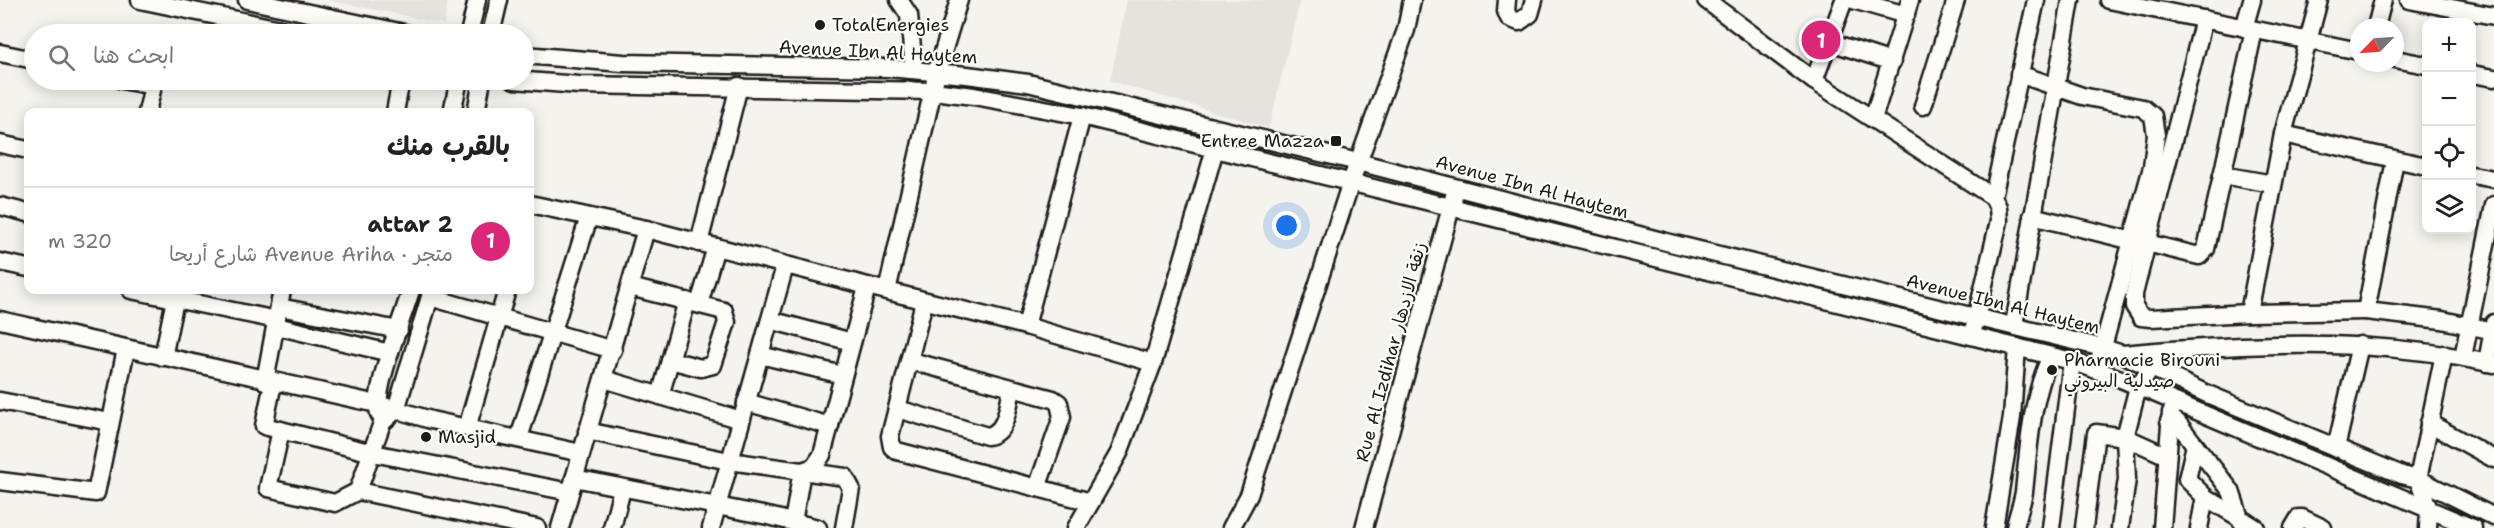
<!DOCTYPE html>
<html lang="ar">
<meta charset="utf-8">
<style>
:root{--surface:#fff;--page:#f2f2f2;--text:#222;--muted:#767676;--line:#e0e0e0;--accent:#db2777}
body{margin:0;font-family:"Shantell Sans","Playpen Sans Arabic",sans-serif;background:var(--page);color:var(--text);direction:rtl}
.controls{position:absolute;right:18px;top:18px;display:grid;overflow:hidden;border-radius:12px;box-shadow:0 3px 15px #0003}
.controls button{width:54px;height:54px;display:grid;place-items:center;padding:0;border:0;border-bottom:2px solid var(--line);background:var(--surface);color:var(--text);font:30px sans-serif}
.compass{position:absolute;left:2350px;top:18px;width:54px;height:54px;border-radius:50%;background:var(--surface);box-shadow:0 3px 15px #0003;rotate:245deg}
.you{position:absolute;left:1287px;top:226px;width:21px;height:21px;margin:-15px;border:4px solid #fff;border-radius:50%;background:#1a73e8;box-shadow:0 0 0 9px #1a73e833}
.badge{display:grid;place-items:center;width:39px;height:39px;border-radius:50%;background:var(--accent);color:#fff;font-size:20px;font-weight:700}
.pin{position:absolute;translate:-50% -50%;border:3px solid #fff;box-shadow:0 2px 6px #0006}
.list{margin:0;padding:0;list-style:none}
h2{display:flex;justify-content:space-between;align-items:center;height:78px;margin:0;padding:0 24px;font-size:26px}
h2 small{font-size:20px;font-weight:400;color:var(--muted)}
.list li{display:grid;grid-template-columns:39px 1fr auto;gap:18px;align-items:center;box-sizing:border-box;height:108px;padding:0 24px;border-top:2px solid var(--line)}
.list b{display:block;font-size:22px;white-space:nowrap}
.list p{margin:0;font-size:20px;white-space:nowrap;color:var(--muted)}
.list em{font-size:20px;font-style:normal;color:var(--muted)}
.icon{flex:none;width:33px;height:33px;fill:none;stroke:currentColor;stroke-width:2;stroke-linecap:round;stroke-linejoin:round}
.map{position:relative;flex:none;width:2494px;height:528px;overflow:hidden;direction:ltr}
.search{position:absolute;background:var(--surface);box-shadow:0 3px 15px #0003;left:24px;top:24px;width:510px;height:66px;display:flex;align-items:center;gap:15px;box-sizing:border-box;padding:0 21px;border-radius:33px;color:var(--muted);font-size:22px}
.panel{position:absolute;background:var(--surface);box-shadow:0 3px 15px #0003;left:24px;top:108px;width:510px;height:186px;border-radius:12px;direction:rtl}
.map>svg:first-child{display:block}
</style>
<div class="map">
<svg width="2494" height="528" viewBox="0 0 2494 528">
<rect width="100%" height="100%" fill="#f4f3ee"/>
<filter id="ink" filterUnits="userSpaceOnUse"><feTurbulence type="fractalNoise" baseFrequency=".0167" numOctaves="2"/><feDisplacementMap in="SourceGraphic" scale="12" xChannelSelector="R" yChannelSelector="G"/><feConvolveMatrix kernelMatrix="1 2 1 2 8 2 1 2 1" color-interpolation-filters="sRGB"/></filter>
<g filter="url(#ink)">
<!-- built -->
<g fill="#e4e3de">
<polygon points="327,0 448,0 444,24"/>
<polygon points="1127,0 1300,0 1269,128 1110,81"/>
</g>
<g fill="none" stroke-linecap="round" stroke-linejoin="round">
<defs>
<g id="minor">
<polyline points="140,0 304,34"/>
<polyline points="247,0 409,34"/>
<polyline points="899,0 909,15 914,70"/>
<polyline points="1507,0 1506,11 1509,18 1519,22 1530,14 1534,0"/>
<polyline points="1706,0 1814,81 1993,197 1998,207 1999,221 1974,327"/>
<polyline points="1853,0 1906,15"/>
<polyline points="2109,0 2359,51"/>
<polyline points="2409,0 2494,16"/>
<polyline points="2204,19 2134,294 2134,306 2141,317 2151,318 2249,313 2366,311"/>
<polyline points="2376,27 2383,0"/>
<polyline points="2244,28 2252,0"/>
<polyline points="469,34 477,0"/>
<polyline points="491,34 499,0"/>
<polyline points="1830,42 1892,62"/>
<polyline points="0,53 34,60"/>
<polyline points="524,55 623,63 888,68 967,75 1028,83 1358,162 1666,242 2103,348 2122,354 2205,393 2402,475 2418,479 2494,517"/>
<polyline points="2395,59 2426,65"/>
<polyline points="2019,74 2082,96 2143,108 2153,116 2156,135 2152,167 2100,358"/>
<polyline points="2472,74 2494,78"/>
<polyline points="122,80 153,86 147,112"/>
<polyline points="514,80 579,85 933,91 974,96 1082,116 2072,361 2121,379 2473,528"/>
<polyline points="1814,81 1844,0"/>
<polyline points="1923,106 1956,0"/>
<polyline points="395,112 401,80"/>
<polyline points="452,112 459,80"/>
<polyline points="476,112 482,80"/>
<polyline points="1873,119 1910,0"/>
<polyline points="2283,134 2426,166"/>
<polyline points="0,144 28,150"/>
<polyline points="2395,160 2366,311 2442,320 2494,331"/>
<polyline points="2222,175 2273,184"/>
<polyline points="2472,175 2494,179"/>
<polyline points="1993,197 2036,0"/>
<polyline points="530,204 646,229 887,291 937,72 959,0"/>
<polyline points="0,206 28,213"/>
<polyline points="2032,216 2133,241"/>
<polyline points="699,243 739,86"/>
<polyline points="2147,243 2199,256 2206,249 2254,30"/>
<polyline points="0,262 28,268"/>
<polyline points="630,287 724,311 727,322 713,365 701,368 670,360"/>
<polyline points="131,290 277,320"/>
<polyline points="432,290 396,410 382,423 358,491 537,528"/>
<polyline points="887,291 1026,326 1153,363"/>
<polyline points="430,297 613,350"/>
<polyline points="924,302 890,436 892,447 897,451 1091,502"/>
<polyline points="699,304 716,247"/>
<polyline points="279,307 399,330"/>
<polyline points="2249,313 2283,134 2319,0"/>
<polyline points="0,320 377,404 431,420 581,453"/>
<polyline points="770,320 852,342"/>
<polyline points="2014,325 2071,0"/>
<polyline points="276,326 390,353"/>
<polyline points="1026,326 1082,116"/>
<path d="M2122,354C2156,350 2189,349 2222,347C2315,342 2403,344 2494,364"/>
<polyline points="760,355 843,375"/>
<polyline points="163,357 177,290"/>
<polyline points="2463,357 2494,205"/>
<polyline points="911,361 1053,399 1059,403 1062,417 1037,488"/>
<polyline points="2487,363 2494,323"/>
<polyline points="604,379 741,420"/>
<polyline points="265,381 282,290"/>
<polyline points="273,383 264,426 373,453 570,492"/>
<polyline points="660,396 687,301"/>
<polyline points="0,401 110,422"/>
<polyline points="746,402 830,426"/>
<path d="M898,409L987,436C1007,433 1008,406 1012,389"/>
<path d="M379,414C373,388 403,318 411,290"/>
<polyline points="2169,421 2172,419 2177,422 2231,491 2240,518 2256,528"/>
<polyline points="2429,423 2494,459"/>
<polyline points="467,428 507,290"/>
<polyline points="281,430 268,488 335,503 358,491"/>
<polyline points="587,431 729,461 845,477 851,488 844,528"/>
<polyline points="519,438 589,217"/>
<polyline points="2195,445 2187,479 2205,497 2240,518 2241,521"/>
<polyline points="2336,448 2360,345"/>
<polyline points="802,471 814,467 822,455 867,287"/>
<polyline points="574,478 768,516 818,528"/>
<polyline points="0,481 96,493 126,349"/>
<polyline points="793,522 802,471"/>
<polyline points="560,528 646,229"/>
<polyline points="612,528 622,489"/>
<polyline points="711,528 785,266"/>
<polyline points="1076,528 1119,453 1153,363 1215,149"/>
<polyline points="1231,528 1249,495 1351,182 1406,30 1412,0"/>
<polyline points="1364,528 1454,196"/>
<polyline points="1994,528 2012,417 2017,347"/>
<path d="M2015,528C2017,516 2022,504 2024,492C2029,446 2031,398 2051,356"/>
<polyline points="2051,528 2072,361"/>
<polyline points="2084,528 2096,433 2125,437 2167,456"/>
<polyline points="2120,528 2127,479 2125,437 2138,387 2151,369 2188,350"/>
<polyline points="2162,528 2171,412"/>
<polyline points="2199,528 2205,497"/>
<polyline points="2293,528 2299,518 2302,518 2323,528"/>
<polyline points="2428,528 2429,510 2418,479 2444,354"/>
</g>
</defs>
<!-- minor casing -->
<use href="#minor" stroke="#1c1c1c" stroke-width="21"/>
<!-- minor -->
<use href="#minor" stroke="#fdfcf7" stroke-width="16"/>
</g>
</g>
<!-- markers -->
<g fill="#1c1c1c" stroke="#fdfcf7" stroke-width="2">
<circle cx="820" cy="25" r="6"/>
<rect x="1330" y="135" width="12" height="12" rx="3"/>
<circle cx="2052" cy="370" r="6"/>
<circle cx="426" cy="437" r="6"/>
</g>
<g text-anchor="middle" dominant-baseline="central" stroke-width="4.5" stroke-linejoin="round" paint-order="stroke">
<!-- poi labels -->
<g font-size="18" fill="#1c1c1c" stroke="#fdfcf7" text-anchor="start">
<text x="832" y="25">TotalEnergies</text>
<text x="1324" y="141" text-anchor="end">Entree Mazza</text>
<text x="2064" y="360">Pharmacie Birouni<tspan x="2064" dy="21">صيدلية البيروني</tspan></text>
<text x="438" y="437">Masjid</text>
</g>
<!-- street labels -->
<g font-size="18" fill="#1c1c1c" stroke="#fdfcf7">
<text transform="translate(878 52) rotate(3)">Avenue Ibn Al Haytem</text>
<text transform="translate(1532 187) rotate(15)">Avenue Ibn Al Haytem</text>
<text transform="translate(2003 304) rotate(14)">Avenue Ibn Al Haytem</text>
<text transform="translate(1391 352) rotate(-75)">Rue Al Izdihar زنقة الازدهار</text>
</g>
</g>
</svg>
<div class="controls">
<button>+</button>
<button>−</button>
<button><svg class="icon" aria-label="locate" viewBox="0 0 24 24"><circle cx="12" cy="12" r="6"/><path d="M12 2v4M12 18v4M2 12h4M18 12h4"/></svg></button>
<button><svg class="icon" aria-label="layers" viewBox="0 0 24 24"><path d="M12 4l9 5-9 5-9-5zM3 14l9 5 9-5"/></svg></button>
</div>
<svg class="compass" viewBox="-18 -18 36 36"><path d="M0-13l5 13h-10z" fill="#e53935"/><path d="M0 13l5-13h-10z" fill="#767676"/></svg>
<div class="you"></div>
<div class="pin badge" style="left:1821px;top:40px">1</div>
<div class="search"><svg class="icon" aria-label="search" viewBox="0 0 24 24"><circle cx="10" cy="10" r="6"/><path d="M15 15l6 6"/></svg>ابحث هنا</div>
<section class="panel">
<h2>بالقرب منك<small></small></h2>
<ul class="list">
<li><span class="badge">1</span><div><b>attar 2</b><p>متجر · Avenue Ariha شارع أريحا</p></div><em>320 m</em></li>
</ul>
</section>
</div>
